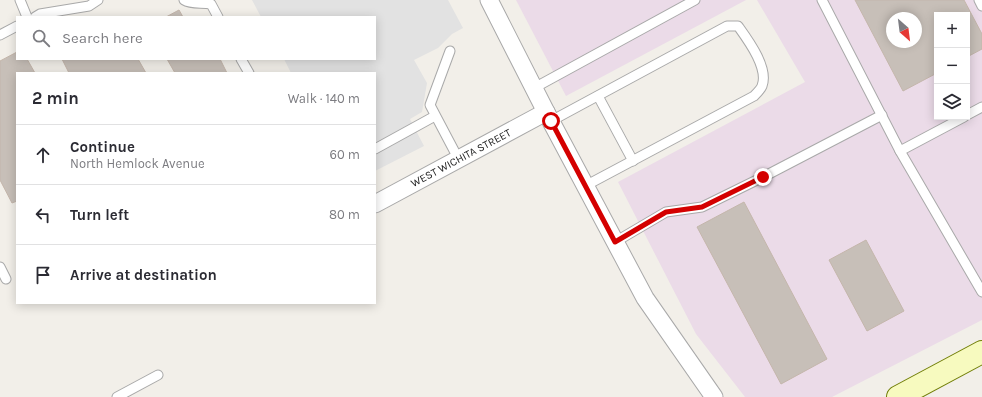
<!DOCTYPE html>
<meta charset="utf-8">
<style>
:root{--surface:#fff;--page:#f2f2f3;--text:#2b2b33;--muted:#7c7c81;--line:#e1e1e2}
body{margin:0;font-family:Karla,sans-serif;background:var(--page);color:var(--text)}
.controls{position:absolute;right:12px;top:12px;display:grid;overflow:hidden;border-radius:0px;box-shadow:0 2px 10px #0003}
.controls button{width:36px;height:36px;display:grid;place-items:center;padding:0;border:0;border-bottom:1px solid var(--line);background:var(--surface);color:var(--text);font:20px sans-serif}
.compass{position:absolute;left:886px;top:12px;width:36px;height:36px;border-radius:50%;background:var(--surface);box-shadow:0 2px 10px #0003;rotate:152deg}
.stop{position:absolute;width:12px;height:12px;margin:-9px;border:3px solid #d40000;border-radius:50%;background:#fff}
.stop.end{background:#d40000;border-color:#fff;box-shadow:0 1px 4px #0008}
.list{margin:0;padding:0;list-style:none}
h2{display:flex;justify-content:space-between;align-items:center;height:52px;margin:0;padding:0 16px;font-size:17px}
h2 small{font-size:13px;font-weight:400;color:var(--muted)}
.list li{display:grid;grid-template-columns:26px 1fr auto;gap:12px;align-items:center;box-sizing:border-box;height:60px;padding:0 16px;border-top:1px solid var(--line)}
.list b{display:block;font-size:15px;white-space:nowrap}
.list p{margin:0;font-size:13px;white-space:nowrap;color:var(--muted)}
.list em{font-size:13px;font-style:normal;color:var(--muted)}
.icon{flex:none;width:22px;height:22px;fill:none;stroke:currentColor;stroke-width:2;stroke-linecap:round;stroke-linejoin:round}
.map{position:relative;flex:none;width:982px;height:397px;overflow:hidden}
.search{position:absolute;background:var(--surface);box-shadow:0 2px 10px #0003;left:16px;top:16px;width:360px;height:44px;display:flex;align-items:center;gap:10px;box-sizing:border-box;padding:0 14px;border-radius:0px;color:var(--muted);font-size:15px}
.panel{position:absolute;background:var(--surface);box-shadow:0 2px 10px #0003;left:16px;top:72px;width:360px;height:232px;border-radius:0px}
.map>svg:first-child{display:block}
</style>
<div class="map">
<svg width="982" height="397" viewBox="0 0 982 397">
<rect width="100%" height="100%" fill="#f2efe9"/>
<!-- industrial -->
<g fill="#ebdbe8" fill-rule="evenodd">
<polygon points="516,0 746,0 566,96"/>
<path d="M757,0H982V320L832,397H745L696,334L618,182L805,82ZM937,15H967V117H937ZM892,18H916V42H892Z"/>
</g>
<!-- parking -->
<polygon fill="#e2e2e2" points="252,0 448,0 463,28 452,34 438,48 414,60 427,83 422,112 410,119 424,146 375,171 375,73 291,73 284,59 375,59 375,17 261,17"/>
<!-- building -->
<g fill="#c7bfb8" stroke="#c4b6ab" fill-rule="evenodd">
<path d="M855,0H964L982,34V49L967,57V15H937V73L903,91ZM892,18H916V42H892Z"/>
<polygon points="179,10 183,17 166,17"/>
<polygon points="17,52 17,59 27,59 35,73 17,73 17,201 12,203 0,180 0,61"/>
<polygon points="62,59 138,59 146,73 69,73"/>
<polygon points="167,59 220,59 227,73 175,73"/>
<polygon points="744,202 827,359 781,384 697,227"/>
<polygon points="866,240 904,311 867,331 829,260"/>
</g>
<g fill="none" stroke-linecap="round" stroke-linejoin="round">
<defs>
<g id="service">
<polyline points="20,0 27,17"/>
<path d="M184,0C192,5 202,2 211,4L218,17"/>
<polyline points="822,0 900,151 982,292"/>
<polyline points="979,0 982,6"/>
<polyline points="35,17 40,14 89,6 98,0"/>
<polyline points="0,35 17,26"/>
<polyline points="450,51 430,105 459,160"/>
<polyline points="241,59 249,73"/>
<polyline points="534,88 695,0"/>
<polyline points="598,96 633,161"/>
<polyline points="967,115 982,107"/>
<path d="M551,121L727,26H738C748,40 769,68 762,86C761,89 757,93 754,96L585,186"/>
<polyline points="375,149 435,116"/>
<polyline points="900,151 964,117"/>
<polyline points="615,242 666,212 702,207 763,177 882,115"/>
<polyline points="0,267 6,279"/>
<polyline points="117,397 158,375"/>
</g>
<g id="minor">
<polyline points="489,0 546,112 645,298 714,397"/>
<polyline points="375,204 546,112"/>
</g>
<polyline id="secondary" points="898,397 982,352"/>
</defs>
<!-- service casing -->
<use href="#service" stroke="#a9a9a9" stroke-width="11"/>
<!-- minor casing -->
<use href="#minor" stroke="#a9a9a9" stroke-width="19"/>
<!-- secondary casing -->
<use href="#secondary" stroke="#707d05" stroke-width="24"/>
<!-- service -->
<use href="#service" stroke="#fff" stroke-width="9"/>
<!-- minor -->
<use href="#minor" stroke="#fff" stroke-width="17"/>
<!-- secondary -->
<use href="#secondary" stroke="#f7fabf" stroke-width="22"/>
</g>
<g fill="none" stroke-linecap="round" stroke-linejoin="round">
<!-- route -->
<polyline stroke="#d40000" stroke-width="5" points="551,121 615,242 666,212 702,207 763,177"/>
</g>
<g text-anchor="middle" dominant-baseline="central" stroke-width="3.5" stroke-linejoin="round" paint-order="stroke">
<!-- street labels -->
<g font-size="11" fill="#222" stroke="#fff">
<text transform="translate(461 158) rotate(-28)">WEST WICHITA STREET</text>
</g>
</g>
</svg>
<div class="controls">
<button>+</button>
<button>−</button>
<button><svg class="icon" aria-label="layers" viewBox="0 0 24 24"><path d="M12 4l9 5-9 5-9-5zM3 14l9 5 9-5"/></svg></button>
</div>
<svg class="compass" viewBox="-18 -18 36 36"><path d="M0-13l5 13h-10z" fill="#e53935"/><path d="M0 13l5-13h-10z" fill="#7c7c81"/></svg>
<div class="stop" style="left:551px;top:121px"></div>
<div class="stop end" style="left:763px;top:177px"></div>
<div class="search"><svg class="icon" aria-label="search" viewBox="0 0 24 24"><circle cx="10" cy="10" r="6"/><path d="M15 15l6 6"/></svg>Search here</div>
<section class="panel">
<h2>2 min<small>Walk · 140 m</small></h2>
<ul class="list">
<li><svg class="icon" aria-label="ahead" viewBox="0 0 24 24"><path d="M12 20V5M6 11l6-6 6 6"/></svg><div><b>Continue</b><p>North Hemlock Avenue</p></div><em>60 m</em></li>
<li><svg class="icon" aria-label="left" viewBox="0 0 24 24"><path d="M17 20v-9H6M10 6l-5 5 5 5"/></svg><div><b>Turn left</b></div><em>80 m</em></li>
<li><svg class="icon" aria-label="arrive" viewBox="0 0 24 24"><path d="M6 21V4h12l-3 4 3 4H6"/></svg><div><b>Arrive at destination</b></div></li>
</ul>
</section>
</div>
